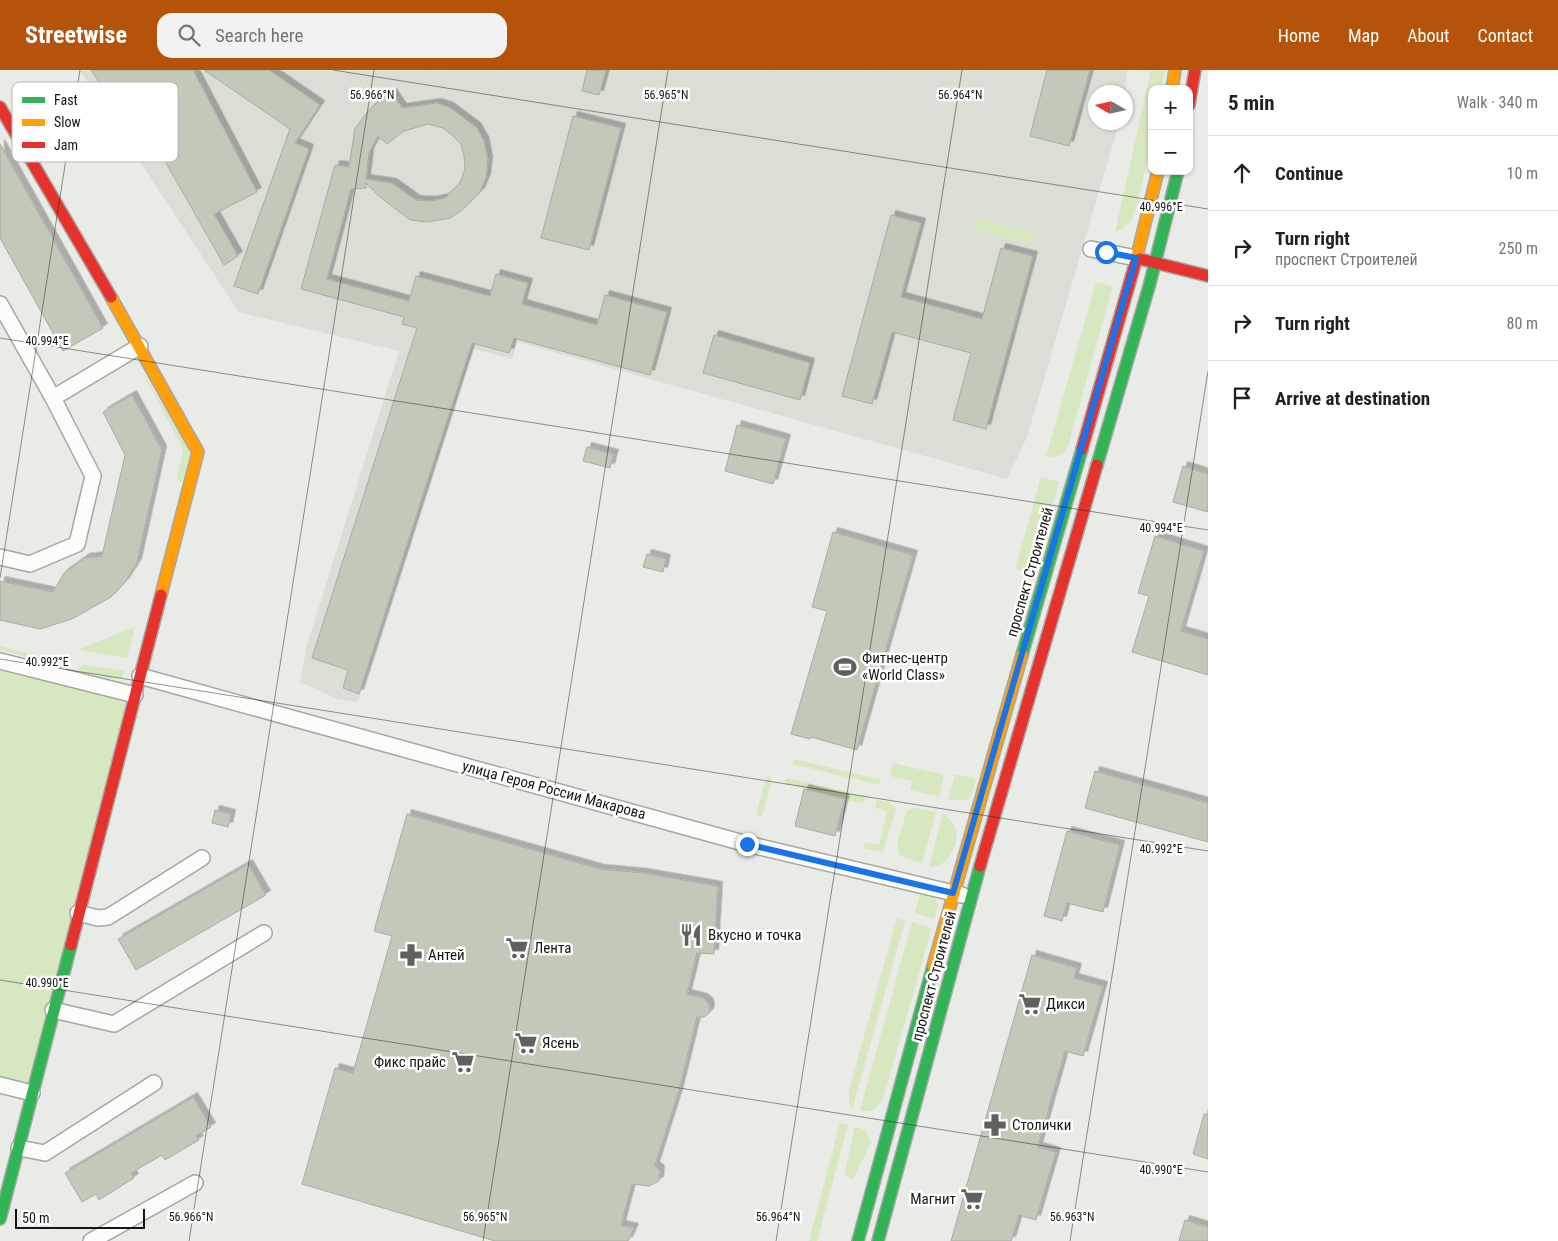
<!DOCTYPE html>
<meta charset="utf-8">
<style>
:root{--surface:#fff;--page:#f2f2f2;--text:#202124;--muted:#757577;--line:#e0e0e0;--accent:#b45309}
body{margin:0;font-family:"Roboto Condensed",sans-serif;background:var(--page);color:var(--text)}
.controls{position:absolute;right:15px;top:15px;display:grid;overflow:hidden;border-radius:10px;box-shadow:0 1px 4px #0004}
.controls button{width:45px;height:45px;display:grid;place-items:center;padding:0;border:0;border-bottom:1px solid var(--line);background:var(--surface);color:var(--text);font:25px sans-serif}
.compass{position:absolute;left:1088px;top:15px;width:45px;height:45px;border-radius:50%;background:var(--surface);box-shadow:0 1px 4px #0004;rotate:279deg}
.scale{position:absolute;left:15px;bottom:12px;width:130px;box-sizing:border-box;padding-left:5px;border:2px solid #151614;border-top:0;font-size:14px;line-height:18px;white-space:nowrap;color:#151614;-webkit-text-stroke:4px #fff;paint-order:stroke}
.stop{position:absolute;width:15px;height:15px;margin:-11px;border:4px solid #1a73e8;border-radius:50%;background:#fff}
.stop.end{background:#1a73e8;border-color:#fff;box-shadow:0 1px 5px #0008}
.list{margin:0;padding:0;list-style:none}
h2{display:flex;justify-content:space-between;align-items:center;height:65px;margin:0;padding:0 20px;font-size:21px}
h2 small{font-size:16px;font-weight:400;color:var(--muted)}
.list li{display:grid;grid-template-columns:32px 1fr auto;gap:15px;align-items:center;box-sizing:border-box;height:75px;padding:0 20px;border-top:1px solid var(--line)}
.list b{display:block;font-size:19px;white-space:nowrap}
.list p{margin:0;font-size:16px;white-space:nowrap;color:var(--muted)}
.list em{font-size:16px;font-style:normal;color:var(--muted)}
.icon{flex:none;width:28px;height:28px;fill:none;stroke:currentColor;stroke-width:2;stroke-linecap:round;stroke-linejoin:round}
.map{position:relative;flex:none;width:1208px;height:1171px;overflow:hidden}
header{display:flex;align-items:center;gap:30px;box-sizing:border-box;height:70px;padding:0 25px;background:var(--accent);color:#fff}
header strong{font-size:24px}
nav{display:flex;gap:28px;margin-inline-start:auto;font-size:18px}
.search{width:350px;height:45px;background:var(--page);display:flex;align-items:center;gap:12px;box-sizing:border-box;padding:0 18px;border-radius:15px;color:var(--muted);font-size:19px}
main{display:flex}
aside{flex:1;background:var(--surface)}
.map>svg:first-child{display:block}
</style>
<header>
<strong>Streetwise</strong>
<div class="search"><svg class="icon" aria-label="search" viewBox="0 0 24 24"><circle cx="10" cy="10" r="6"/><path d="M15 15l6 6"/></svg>Search here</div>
<nav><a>Home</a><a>Map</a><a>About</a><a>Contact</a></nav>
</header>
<main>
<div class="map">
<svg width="1208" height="1171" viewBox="0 0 1208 1171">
<defs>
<filter id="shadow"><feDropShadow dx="4.5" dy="-4.5" stdDeviation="0" flood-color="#0004"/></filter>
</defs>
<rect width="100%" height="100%" fill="#e9ebe7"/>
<!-- built -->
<polygon fill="#daded5" points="1127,0 1125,22 1096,22 1096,52 1119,53 1027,367 1007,409 518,272 512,289 473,279 358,632 338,629 300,612 307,575 399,281 239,242 80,1"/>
<!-- green -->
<g fill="#d7e7c0">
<polygon points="1151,0 1165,0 1161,19 1152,19 1152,72 1136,138 1132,150 1124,158 1115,162"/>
<polygon points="975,147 1036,163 1033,175 972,159"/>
<path d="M1096,212L1113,216L1068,376C1063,386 1057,388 1046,386Z"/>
<polygon points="142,301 191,380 182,412 177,411 177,407 183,379"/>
<polygon points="1041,407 1059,412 1032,504 1015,499"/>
<polygon points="135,556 127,588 78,580"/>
<polygon points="0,576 62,592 61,596 0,580"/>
<polygon points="0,594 130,626 32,1020 0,1013"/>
<polygon points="84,595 125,601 122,608 111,609 78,600 80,596"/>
<polygon points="794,689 881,710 879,715 793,694"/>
<polygon points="893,693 944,705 939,727 910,720 912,711 890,706"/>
<polygon points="955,704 976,709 971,725 968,730 948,730"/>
<polygon points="767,706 771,707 772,710 762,747 756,744"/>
<polygon points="787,708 864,726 866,731 861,733 786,714 784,711"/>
<polygon points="877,730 889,732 896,739 883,782 864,778 865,772 879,775 887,741 875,738"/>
<polygon points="915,738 936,742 922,793 900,786 897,775 907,740"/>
<path d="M943,743C947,747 954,752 956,759C960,774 946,799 929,797Z"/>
<polygon points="921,821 936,829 938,835 934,849 915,843"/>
<polygon points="897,848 905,851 852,1040 849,1034 849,1020"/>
<polygon points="912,852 932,858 882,1032 871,1041 860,1041"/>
<polygon points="840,1053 848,1055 817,1171 809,1171"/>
<polygon points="855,1056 866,1061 871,1073 853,1109 844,1106"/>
</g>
<!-- building -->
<g fill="#c3c9b9" stroke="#a9aaa7" fill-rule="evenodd" filter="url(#shadow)">
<polygon points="91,0 193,0 257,122 214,144 238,186 224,195 127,24 113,33"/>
<polygon points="204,0 269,0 320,35 295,73 309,79 258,224 234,216 290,59"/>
<polygon points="587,0 606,0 599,25 582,21"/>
<polygon points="1047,0 1090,0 1069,76 1030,66"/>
<path d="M392,23L402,38L437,33L449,37L476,57L484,71L488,90L486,108L480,122L461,141L450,148L427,152L410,150L380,127L366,113V118L351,119L327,209L409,231L416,206L490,226L496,204L528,213L522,234L597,255L605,225L667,242L650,305L514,268L509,283L472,273L359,624L343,618L348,600L312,588L417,258L402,254L404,247L301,219L335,95L349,97L355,58L370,39L380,30ZM428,54L443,58L453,66L461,74L464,85L465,99L460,113L445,128L431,131L416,130L392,113L366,109L369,83L378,66L387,74L404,61Z"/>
<polygon points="573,46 621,58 589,180 541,168"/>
<polygon points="0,74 103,258 63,281 0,168"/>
<polygon points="891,145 921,153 901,227 982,249 1001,178 1033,186 986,359 953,350 971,283 892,262 872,334 842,326"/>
<polygon points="714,265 810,293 800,330 703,303"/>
<polygon points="132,325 162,380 137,493 125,512 111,527 72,549 40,559 0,550 0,511 53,522 64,503 85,488 102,486 125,385 103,342"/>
<polygon points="737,355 786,369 773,414 725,401"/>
<polygon points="587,377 614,384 610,398 583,391"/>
<polygon points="1183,396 1208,404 1208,442 1173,432"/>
<polygon points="833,462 913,485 857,680 811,667 810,669 791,664 827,541 812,537"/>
<polygon points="1155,466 1204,481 1181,561 1208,569 1208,605 1132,582 1149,526 1138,523"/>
<polygon points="647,484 666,489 663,502 643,497"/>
<polygon points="1095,701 1208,733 1208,772 1085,738"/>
<polygon points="804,719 845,729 835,766 795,756"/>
<polygon points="215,740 231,744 228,757 212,753"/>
<polygon points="407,744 600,799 643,803 718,816 714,884 697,883 687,924 703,928 708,932 710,937 709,943 704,947 697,947 679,1020 655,1096 660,1100 659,1111 649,1116 632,1114 621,1155 634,1158 628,1171 495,1171 302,1114 335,998 353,1003 392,866 374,861"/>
<polygon points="1067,761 1120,775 1103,842 1067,833 1062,851 1044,846"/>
<polygon points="248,794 266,825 136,900 118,869"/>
<polygon points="1032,885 1077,898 1074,908 1103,916 1083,986 1065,981 1038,1077 1056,1082 1036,1150 1019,1145 1011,1171 951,1171"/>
<polygon points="193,1027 211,1057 196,1066 199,1070 165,1090 162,1085 131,1103 134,1108 99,1130 96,1124 82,1132 65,1103"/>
<polygon points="1204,1044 1208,1045 1208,1089 1193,1084"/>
<polygon points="1185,1150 1208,1157 1208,1171 1179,1171"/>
</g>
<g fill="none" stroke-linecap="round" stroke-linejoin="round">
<defs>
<g id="street">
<polyline points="1091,179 1136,188"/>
<polyline points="0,234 53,328 93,406 77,474 30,494 0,487"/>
<polyline points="53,328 140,276"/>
<polyline points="0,591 135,625"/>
<polyline points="140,606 747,774 962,825"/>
<polyline points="78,843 98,848 108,847 202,788"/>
<polyline points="53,940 114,954 264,863"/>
<polyline points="0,1015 32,1023"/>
<polyline points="19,1078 45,1083 154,1013"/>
<polyline points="91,1171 195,1113"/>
</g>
<g id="fast">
<polyline points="1097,395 1150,213 1178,101"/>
<polyline points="1022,585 1082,379"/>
<polyline points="0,1149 71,875"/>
<polyline points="858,1171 933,896"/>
<polyline points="878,1171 980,796"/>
</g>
<g id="slow">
<polyline points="1172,19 1175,0"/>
<polyline points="1135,194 1158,101"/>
<polyline points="111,227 198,382 161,525"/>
<polyline points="933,896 1022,585"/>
</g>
<g id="jam">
<polyline points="1189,35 1195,0"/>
<polyline points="0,37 111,227"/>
<polyline points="1140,189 1208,206"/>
<polyline points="1082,379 1135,194"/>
<polyline points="980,796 1097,395"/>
<polyline points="71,875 161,525"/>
</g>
</defs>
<!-- street casing -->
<use href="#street" stroke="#a6a7a4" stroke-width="18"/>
<!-- fast casing -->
<use href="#fast" stroke="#a6a7a4" stroke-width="14"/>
<!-- slow casing -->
<use href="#slow" stroke="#a6a7a4" stroke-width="14"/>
<!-- jam casing -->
<use href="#jam" stroke="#a6a7a4" stroke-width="14"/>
<!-- street -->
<use href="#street" stroke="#fcfcfb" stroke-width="15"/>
<!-- fast -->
<use href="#fast" stroke="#30b455" stroke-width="11"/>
<!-- slow -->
<use href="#slow" stroke="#ff9f0a" stroke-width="11"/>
<!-- jam -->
<use href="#jam" stroke="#e5322d" stroke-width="11"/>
</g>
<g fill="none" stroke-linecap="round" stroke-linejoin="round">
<!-- route -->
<polyline stroke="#1a73e8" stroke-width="6" points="747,774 953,823 1136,188 1106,182"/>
</g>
<!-- ticks -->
<path fill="none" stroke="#151614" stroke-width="1" stroke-opacity="0.45" d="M333,0L1208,139M0,268L1208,460M0,508L80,0M0,589L1208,781M0,910L1208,1102M189,1171L374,0M483,1171L668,0M776,1171L962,0M1070,1171L1208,301"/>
<!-- icons -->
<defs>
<symbol id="stadium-bare" viewBox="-9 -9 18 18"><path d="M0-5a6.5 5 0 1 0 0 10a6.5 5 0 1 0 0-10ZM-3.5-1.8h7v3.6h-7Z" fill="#5f615e" stroke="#fff" stroke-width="2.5" paint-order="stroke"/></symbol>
<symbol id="restaurant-bare" viewBox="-9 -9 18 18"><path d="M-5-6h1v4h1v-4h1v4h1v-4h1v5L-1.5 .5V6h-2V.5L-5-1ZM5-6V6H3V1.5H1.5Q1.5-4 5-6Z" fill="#5f615e" stroke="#fff" stroke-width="2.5" paint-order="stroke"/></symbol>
<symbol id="supermarket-bare" viewBox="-9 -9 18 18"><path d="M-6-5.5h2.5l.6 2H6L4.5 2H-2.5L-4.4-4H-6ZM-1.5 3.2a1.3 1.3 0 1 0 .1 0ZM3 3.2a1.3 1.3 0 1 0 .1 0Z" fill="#5f615e" stroke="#fff" stroke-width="2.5" paint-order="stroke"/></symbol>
<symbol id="pharmacy-bare" viewBox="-9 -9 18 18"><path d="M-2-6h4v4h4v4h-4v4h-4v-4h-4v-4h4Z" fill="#5f615e" stroke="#fff" stroke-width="2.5" paint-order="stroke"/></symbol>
</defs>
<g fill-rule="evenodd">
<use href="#stadium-bare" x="829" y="581" width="32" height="32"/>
<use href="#restaurant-bare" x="675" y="849" width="32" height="32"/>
<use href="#supermarket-bare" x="501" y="862" width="32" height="32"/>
<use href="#pharmacy-bare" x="395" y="869" width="32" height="32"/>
<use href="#supermarket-bare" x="1014" y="918" width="32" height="32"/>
<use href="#supermarket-bare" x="510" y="957" width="32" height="32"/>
<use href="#supermarket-bare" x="447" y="976" width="32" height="32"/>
<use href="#pharmacy-bare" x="979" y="1039" width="32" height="32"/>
<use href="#supermarket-bare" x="956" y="1113" width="32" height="32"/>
</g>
<g text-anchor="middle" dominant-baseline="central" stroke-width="5" stroke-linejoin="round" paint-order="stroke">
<!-- street labels -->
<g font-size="15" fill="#151614" stroke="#fff">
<text transform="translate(1030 502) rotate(-74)">проспект Строителей</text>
<text transform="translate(554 720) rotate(15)">улица Героя России Макарова</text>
<text transform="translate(934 906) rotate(-75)">проспект Строителей</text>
</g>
<!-- poi labels -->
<g font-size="15" fill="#151614" stroke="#fff" text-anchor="start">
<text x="862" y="588">Фитнес-центр<tspan x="862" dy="17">«World Class»</tspan></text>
<text x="708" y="865">Вкусно и точка</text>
<text x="534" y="878">Лента</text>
<text x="428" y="885">Антей</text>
<text x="1046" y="934">Дикси</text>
<text x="542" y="973">Ясень</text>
<text x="446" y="992" text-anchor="end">Фикс прайс</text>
<text x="1012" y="1055">Столички</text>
<text x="956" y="1129" text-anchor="end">Магнит</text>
</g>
</g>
<!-- legend -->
<rect x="12" y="12" width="166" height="80" rx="8" fill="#fff" stroke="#b9b9b8" stroke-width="1"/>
<rect x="22" y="27" width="23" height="6" fill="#30b455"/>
<rect x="22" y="49" width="23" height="7" fill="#ff9f0a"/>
<rect x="22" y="72" width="23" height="6" fill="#e5322d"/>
<g font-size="14" fill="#151614">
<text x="54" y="35">Fast</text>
<text x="54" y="57">Slow</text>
<text x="54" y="80">Jam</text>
</g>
<g font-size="12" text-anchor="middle" fill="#151614" stroke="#fff" stroke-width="5" stroke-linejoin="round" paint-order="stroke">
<text x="372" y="29">56.966°N</text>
<text x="666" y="29">56.965°N</text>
<text x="960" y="29">56.964°N</text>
<text x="1161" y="141">40.996°E</text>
<text x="47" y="275">40.994°E</text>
<text x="1161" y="462">40.994°E</text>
<text x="47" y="596">40.992°E</text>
<text x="1161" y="783">40.992°E</text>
<text x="47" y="917">40.990°E</text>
<text x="1161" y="1104">40.990°E</text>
<text x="191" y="1151">56.966°N</text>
<text x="485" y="1151">56.965°N</text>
<text x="778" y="1151">56.964°N</text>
<text x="1072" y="1151">56.963°N</text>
</g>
</svg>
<div class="controls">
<button>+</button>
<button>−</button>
</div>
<svg class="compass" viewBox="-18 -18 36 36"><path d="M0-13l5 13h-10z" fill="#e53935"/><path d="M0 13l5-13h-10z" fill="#757577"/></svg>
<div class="scale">50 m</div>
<div class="stop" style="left:1106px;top:182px"></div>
<div class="stop end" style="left:747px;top:774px"></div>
</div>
<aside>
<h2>5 min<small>Walk · 340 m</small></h2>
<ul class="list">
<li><svg class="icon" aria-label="ahead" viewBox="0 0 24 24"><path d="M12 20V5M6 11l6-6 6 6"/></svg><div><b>Continue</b></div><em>10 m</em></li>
<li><svg class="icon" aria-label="right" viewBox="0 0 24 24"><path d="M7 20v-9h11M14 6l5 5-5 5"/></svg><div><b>Turn right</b><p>проспект Строителей</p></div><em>250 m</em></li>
<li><svg class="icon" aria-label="right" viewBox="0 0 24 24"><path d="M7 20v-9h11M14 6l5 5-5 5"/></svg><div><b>Turn right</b></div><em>80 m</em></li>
<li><svg class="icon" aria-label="arrive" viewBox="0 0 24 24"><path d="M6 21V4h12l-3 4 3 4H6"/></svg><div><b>Arrive at destination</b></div></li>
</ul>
</aside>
</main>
